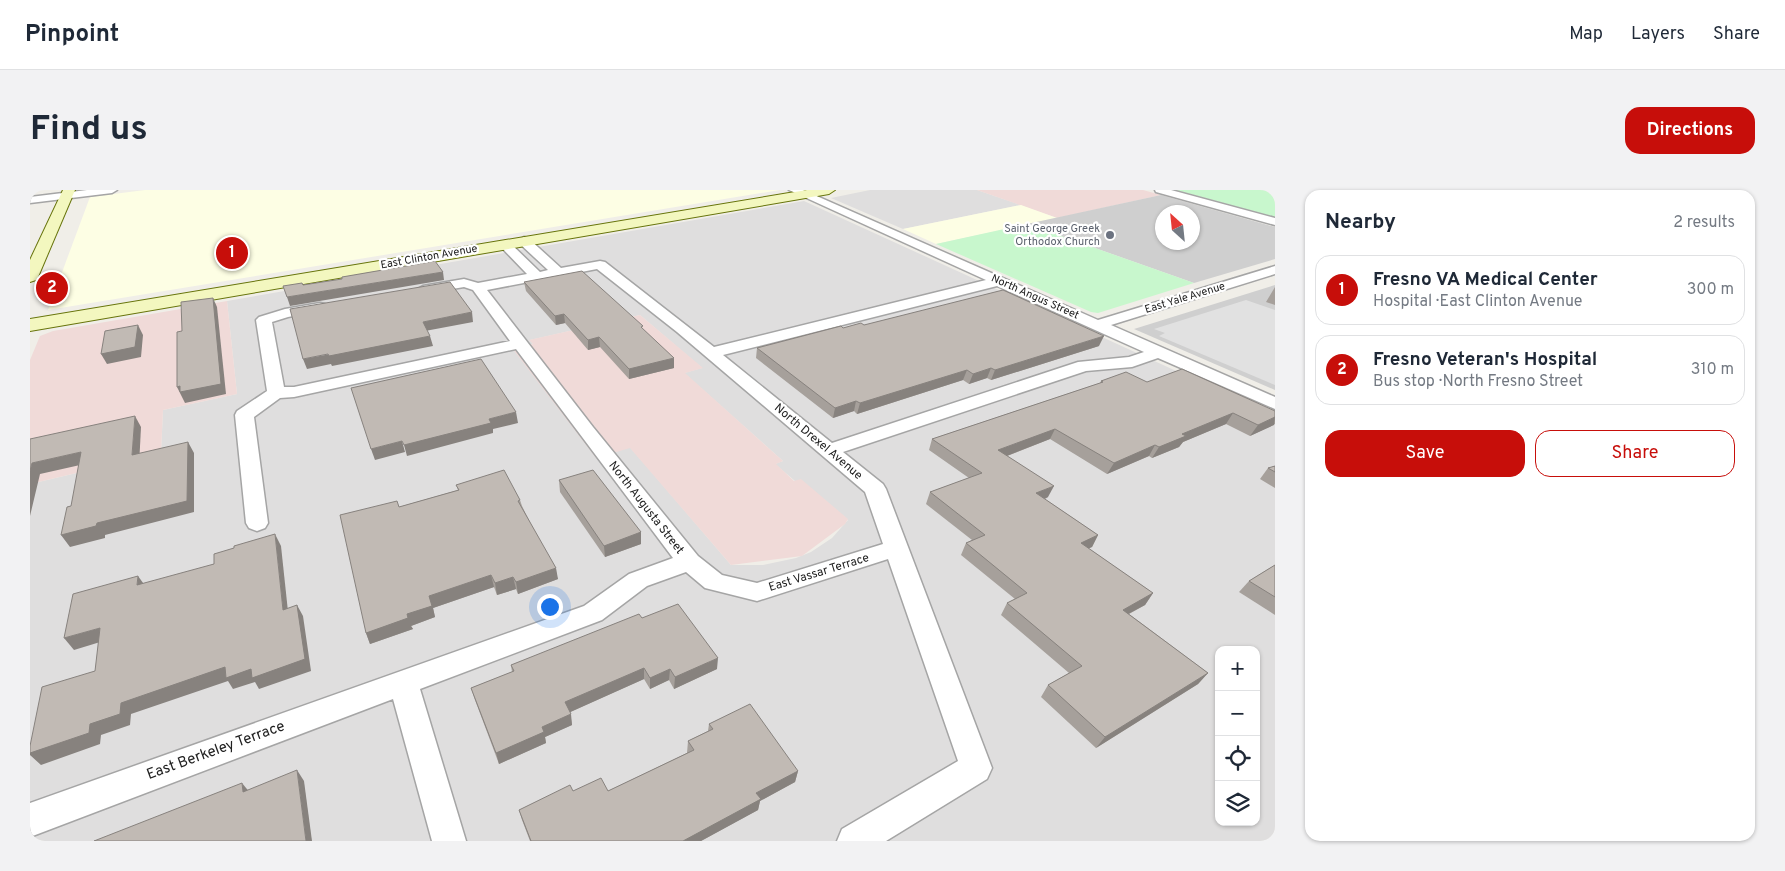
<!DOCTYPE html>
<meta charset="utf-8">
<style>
:root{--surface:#fff;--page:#f2f2f3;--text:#1f2937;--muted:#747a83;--line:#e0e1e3;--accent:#c70e0a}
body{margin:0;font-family:Overpass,sans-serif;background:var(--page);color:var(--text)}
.controls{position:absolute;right:15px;bottom:15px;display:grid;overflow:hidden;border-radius:10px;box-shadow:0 1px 4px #0004}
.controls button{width:45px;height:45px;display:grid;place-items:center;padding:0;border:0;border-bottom:1px solid var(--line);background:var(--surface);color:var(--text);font:25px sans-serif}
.compass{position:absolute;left:1125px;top:15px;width:45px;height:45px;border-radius:50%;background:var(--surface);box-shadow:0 1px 4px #0004;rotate:333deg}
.you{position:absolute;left:519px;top:416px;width:18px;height:18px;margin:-12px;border:4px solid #fff;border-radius:50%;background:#1a73e8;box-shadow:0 0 0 8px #1a73e833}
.badge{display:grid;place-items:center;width:32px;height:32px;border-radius:50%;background:var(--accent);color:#fff;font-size:16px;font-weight:700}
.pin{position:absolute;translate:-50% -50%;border:2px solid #fff;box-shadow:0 1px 5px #0006}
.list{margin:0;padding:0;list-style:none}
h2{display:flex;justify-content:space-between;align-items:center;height:65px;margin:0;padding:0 20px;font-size:21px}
h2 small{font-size:16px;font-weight:400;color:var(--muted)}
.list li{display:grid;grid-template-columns:32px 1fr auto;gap:15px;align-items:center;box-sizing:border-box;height:70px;margin:0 10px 10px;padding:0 10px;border:1px solid var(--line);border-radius:15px}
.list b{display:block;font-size:19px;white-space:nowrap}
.list p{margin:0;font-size:16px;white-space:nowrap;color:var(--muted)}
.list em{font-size:16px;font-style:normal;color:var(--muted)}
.actions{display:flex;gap:10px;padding:15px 20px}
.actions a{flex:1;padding:11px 0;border:1px solid var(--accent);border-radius:15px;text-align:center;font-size:18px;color:var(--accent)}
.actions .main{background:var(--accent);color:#fff}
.icon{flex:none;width:28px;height:28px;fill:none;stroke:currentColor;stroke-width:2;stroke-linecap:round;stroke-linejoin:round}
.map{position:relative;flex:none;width:1245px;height:651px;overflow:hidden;border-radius:15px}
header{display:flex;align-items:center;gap:30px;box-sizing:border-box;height:70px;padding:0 25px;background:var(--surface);border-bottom:1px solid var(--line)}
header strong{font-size:24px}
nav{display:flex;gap:28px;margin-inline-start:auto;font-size:18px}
.intro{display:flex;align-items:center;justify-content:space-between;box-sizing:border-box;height:120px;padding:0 30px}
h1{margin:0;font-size:35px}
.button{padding:12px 22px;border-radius:15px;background:var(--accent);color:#fff;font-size:18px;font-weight:700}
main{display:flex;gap:30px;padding:0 30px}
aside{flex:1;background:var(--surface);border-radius:15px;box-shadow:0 1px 4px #0004}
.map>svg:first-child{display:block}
</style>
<header>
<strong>Pinpoint</strong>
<nav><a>Map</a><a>Layers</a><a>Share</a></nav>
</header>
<div class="intro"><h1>Find us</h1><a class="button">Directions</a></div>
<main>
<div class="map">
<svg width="1245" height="651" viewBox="0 0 1245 651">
<rect width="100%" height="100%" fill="#f0eee8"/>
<!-- residential -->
<g fill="#dfdede" fill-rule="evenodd">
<polygon points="840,0 947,0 991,15 873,39 801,8"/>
<path d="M774,11L1245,226V651H0V294L131,263L133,220L207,204L197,111ZM610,125L672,178L654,183L753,271L745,274L765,291L818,330L802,348L781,362L766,368L733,375H701L600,257L483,158L503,154L500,150ZM1189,460H1226V632H1189Z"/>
</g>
<!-- commercial -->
<g fill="#f0dad8">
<polygon points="947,0 1113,0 1131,5 1027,28"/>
<polygon points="197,111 207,204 133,220 131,263 0,294 0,170 10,146 23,141"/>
<polygon points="610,125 673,178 655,183 753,271 746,274 764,291 771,289 818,329 815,334 772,366 701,375 600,258 566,268 482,158 503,154 499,150"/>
</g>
<!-- education -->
<g fill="#fdfee4">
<polygon points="115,0 750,0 18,120 60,7"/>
<polygon points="991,15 1027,28 906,54 873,39"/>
</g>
<!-- religious -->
<g fill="#cfcfcf" fill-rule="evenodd">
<path d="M1131,5L1245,37V69L1164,93L997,34ZM1132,22H1162V52H1132Z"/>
<polygon points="1245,95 1245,200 1104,139"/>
</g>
<!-- park -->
<g fill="#c8f7cd">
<polygon points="1146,0 1245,0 1245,27"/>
<polygon points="997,34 1164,93 1068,123 1061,122 906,54"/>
</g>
<!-- parking -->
<polygon fill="#e1e1e1" points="1216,110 1245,120 1245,195 1129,146 1135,143 1124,139"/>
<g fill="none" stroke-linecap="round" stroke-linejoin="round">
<defs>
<g id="street">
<polygon points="57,0 87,0 82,3 0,13 0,7"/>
<path d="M759,0H773L1068,130L1245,76V84L1081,135L1245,207V219L1128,168L1102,177L1056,181L813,262L853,294L856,299L962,578L957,589L856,651H807L812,639L928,571L858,369L727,411L675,398L656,382L617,396L572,430L390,499L436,651H402L363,509L0,647V613L554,416L599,384L643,368L486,159L264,207L250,208L224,227L238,333L235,338L227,341L219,338L216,333L205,225L207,221L237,201L226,130L229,127L255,119L290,113L295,114L297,117L295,120L258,127L242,132L254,197H264L480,151L443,100L434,97L393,104L386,100L393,96L434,89L448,93L497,84L469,55L475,51L479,52L510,82L518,80L490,54L488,51L494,47L498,48L531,78L570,71L575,72L684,157L956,90ZM567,79L647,142L835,302L853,354L727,393L692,385L668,366L563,237L457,100ZM967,96L1114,162L1099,167L1048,172L802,253L693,165Z"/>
<polygon points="1125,0 1141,0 1245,28 1245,35 1126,2"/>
</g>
<g id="secondary">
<polygon points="33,0 45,0 8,87 6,90 0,92 0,70"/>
<polygon points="777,0 805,0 799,4 0,141 0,129"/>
</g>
</defs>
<!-- street casing -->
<use href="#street" stroke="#a5a5a5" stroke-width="3"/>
<!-- secondary casing -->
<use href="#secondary" stroke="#67740b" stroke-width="2"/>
<!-- street -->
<use href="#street" fill="#fff" fill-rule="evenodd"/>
<!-- secondary -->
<use href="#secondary" fill="#f3f7bf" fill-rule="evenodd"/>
</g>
<!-- wall -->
<g fill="#a6a09b">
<polygon points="494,92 613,140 644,178 599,189 570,157 558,160 535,133 526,135 496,101"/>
<polygon points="1245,97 1245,115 1236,112"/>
<polygon points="813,138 1069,156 961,190 957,188 939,194 933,190 827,224 824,221 803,228 726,168 727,158"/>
<polygon points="1071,191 1117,192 1245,221 1245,234 1220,246 1196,234 1153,252 1149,257 1122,268 1119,266 1077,284 1020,249 977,266 1018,307 1015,309 1068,345 1062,357 1058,358 1123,403 1115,415 1099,424 1178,483 1168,494 1066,558 1011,507 1018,495 1039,483 971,425 977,413 985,409 931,365 936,353 942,350 896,314 900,302 939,288 899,260 902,249 1070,193"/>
<polygon points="1245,276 1245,298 1230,289 1238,278"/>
<polygon points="529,290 611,342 611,354 575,367 530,302"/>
<polygon points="426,295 490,310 492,316 528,389 488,404 486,399 467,405 464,397 403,418 405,427 381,436 383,439 340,454 336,443 369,317 428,300"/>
<polygon points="1245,375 1245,425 1209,402 1219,391"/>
<polygon points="612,428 687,479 644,499 639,490 620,499 614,489 540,522 542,535 515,547 516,553 469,574 445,510 441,498 482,482 481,475"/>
<polygon points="679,534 768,581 765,592 730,611 728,620 671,651 500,651 492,630 489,620 543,601 578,601 657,563 658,551 678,541"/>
</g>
<!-- shaded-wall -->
<g fill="#87827e">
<polygon points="413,82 414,90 260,116 257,107"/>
<polygon points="183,108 187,117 196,204 155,213 147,197"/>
<polygon points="442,122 443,132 395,141 393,132"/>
<polygon points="534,124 535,133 526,135 525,126"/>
<polygon points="108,135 113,145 111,167 77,174 71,164"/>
<polygon points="400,146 403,156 302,176 301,174 277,179 273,169"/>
<polygon points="1074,146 1069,156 961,190 965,180"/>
<polygon points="569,147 570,157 558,160 558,150"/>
<polygon points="644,168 644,178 599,189 599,179"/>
<polygon points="961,178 957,188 939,194 943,184"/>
<polygon points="937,180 933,190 827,224 830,213"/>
<polygon points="826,211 824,221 803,228 805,218"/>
<polygon points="486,222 488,233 463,239 463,243 377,266 374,255 459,229"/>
<polygon points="1203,223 1196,234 1153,252 1149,257 1122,268 1129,257 1152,244"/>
<polygon points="105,226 111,237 109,276 102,265"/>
<polygon points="1245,227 1244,235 1220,246 1228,235"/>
<polygon points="1025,239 1020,249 964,271 968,260"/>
<polygon points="372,251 375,262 345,270 341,259"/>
<polygon points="158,252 164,263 164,322 75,345 75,348 40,357 31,345 67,333"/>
<polygon points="1125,255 1119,266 1077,284 1084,273"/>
<polygon points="51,262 59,273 10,284 0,326 0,281 2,273"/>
<polygon points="1024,296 1018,307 1001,315 1006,303"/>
<polygon points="611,342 611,354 575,367 574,356"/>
<polygon points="245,344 251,356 259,431 253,420"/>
<polygon points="1068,345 1062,357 1045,365 1051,353"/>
<polygon points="526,378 528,389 488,404 486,392"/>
<polygon points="461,385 464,397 403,418 405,427 381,436 383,439 340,454 336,443 377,424 399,406"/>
<polygon points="108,386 116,397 107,395"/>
<polygon points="483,387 486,399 467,405 465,393"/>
<polygon points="1123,403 1115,415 1085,431 1093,420"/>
<polygon points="267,415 273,426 281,481 229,499 225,492 203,499 198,491 101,524 100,535 71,545 70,554 11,575 0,565 0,563"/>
<polygon points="70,438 80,449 44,460 34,448"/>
<polygon points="688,468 687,479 644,499 645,487"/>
<polygon points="614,478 614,489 536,524 535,512"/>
<polygon points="640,479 639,490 620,499 620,488"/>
<polygon points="1178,483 1168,494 1066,558 1075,547"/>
<polygon points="541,524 542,535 515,547 516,553 469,574 466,563 512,537"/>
<polygon points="267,580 274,591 282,651 276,651"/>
<polygon points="768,581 765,592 730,611 728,620 671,651 653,651 726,603"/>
<polygon points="212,593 221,604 213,602"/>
</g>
<!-- building -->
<g fill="#c1bab4" stroke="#87827e">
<polygon points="405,71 413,82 257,107 253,96 272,93 273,95 312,89 312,87"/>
<polygon points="552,81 613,136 611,137 644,168 599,179 569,147 558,150 534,124 525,126 494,92"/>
<polygon points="420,92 442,122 393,132 400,146 299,166 298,164 273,169 260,119"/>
<polygon points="973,100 1074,146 965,180 961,178 943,184 937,180 830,213 826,211 805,218 727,158 811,136 813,138 831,133 834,135"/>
<polygon points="183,108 191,194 150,202 150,196 147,197 147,142 152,141 151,112"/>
<polygon points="108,135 105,157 71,164 75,141"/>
<polygon points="451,169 486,222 459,229 461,233 374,255 372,251 341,259 321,198"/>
<polygon points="1152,179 1245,221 1245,227 1228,235 1203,223 1152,244 1156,246 1129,257 1125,255 1084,273 1025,239 968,260 1024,296 1006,303 1068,345 1051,353 1123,403 1093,420 1178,483 1075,547 1018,495 1052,476 977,413 997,403 936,353 955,345 900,302 952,283 902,249 1073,192 1071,191 1096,182 1117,192"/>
<polygon points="105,226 102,265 158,252 157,311 67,333 66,336 31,345 37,317 41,316 51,262 2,273 0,281 0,249"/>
<polygon points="1245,276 1245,282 1238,278"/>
<polygon points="474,280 490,310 488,311 526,378 486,392 483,387 465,393 461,385 399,406 402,416 377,424 378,428 336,443 310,325 367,311 369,317 429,300 426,295"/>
<polygon points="563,280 611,342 574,356 529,290"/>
<polygon points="245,344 253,420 267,415 275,469 222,488 221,479 196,488 195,477 91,513 90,524 60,534 59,543 0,563 0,556 12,497 65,481 70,438 34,448 43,404 108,386 107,395 184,374 184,364 204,358 204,356"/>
<polygon points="1245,375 1245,407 1219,391"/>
<polygon points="648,414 688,468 645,487 640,479 620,488 614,478 535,512 541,524 512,537 514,542 466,563 441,498 484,481 481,475 609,424 612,428"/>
<polygon points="720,514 768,581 726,603 731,609 653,651 501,651 489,620 540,595 543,601 571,588 578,601 664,560 658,551 683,539 679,534"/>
<polygon points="267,580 276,651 64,651 212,593 213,602"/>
</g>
<!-- markers -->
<circle fill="#6b7280" stroke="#fff" stroke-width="2" cx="1080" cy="45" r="5"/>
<g text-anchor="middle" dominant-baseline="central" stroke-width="4.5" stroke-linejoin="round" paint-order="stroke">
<!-- far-worship labels -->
<g font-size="11" fill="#5b616d" stroke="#fff" text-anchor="end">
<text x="1070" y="39">Saint George Greek<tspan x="1070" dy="13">Orthodox Church</tspan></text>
</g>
<!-- far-street labels -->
<g font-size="11" fill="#212121" stroke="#fff">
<text transform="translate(399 67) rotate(-10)">East Clinton Avenue</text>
<text transform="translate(1005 107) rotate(24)">North Angus Street</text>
<text transform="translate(1155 108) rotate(-17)">East Yale Avenue</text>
</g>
<!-- street labels -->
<g font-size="12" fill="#212121" stroke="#fff">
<text transform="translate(788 252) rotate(40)">North Drexel Avenue</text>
<text transform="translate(616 318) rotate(52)">North Augusta Street</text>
<text transform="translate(789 383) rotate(-17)">East Vassar Terrace</text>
</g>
<!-- near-street labels -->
<g font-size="15" fill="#212121" stroke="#fff">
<text transform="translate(186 561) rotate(-20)">East Berkeley Terrace</text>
</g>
</g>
</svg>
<div class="controls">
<button>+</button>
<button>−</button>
<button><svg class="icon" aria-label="locate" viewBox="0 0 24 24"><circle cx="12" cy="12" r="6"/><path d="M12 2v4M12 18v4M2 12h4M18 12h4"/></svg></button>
<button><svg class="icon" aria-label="layers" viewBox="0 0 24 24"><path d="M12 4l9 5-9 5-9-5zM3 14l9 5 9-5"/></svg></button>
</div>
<svg class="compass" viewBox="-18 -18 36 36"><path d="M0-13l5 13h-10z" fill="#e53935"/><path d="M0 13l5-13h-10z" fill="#747a83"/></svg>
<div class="you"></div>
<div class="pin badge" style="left:202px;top:63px">1</div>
<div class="pin badge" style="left:22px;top:98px">2</div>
</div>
<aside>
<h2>Nearby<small>2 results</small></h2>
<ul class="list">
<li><span class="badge">1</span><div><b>Fresno VA Medical Center</b><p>Hospital · East Clinton Avenue</p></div><em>300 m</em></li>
<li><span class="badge">2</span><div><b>Fresno Veteran's Hospital</b><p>Bus stop · North Fresno Street</p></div><em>310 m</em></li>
</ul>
<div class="actions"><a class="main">Save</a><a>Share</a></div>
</aside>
</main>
